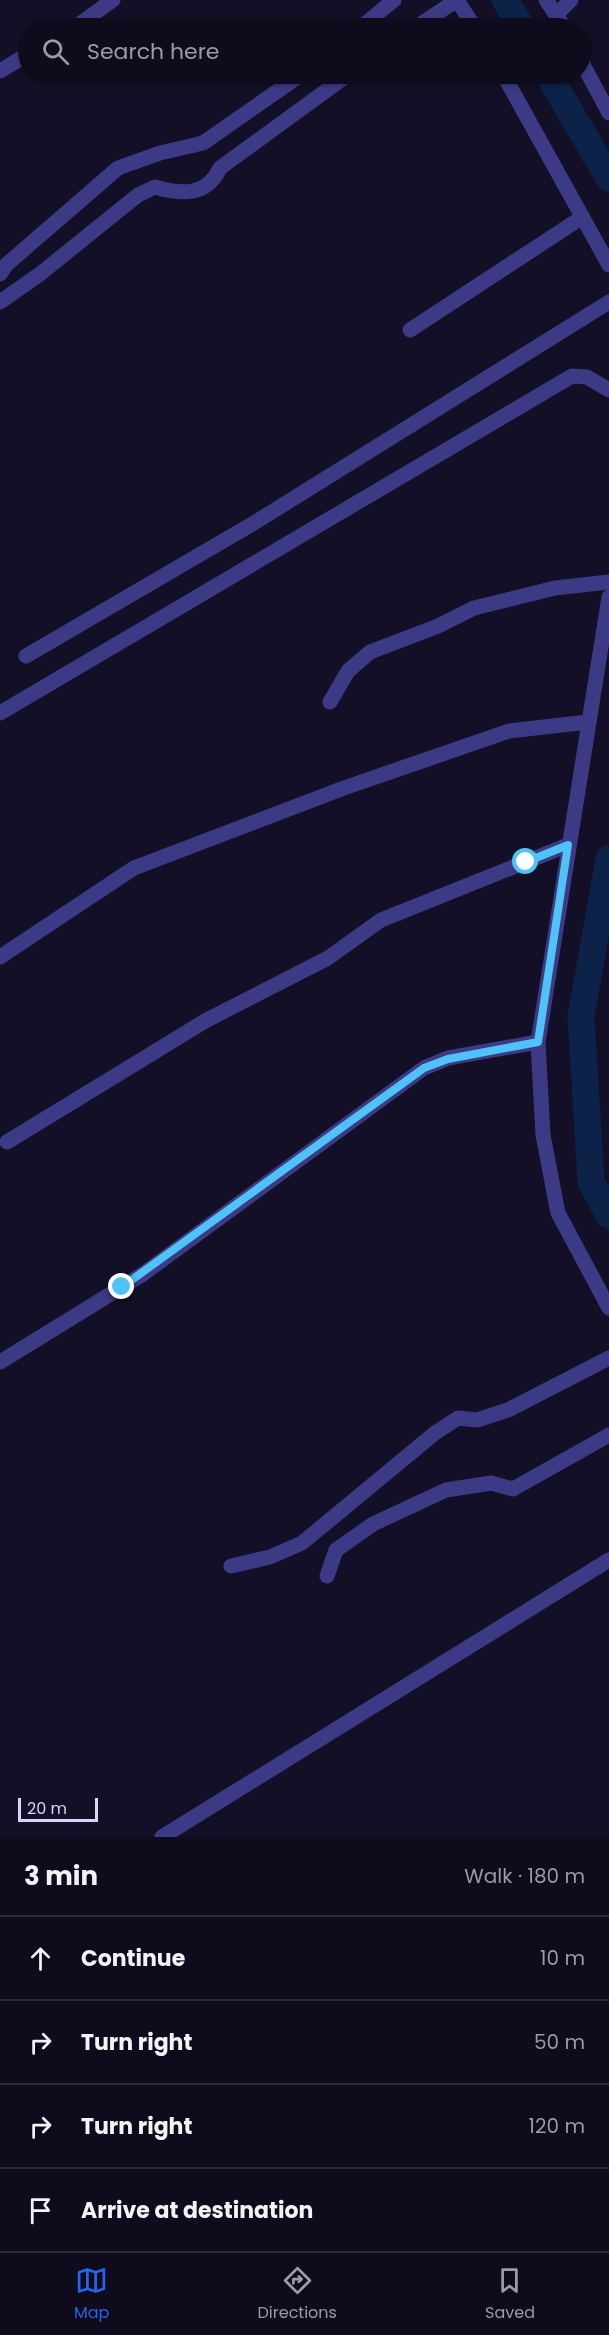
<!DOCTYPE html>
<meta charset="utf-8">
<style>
:root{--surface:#0e0b1c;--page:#171425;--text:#f1f3f6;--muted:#9b9ba3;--line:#2e2b3b;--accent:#2563eb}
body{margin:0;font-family:Poppins,sans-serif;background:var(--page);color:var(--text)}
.scale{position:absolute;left:18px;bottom:15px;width:80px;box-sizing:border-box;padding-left:6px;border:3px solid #d9d4ff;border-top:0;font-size:16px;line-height:21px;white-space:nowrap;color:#d9d4ff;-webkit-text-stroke:4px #130f26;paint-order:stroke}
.stop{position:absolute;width:18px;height:18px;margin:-14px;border:4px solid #4fc3f7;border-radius:50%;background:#fff}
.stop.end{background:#4fc3f7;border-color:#fff;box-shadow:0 2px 6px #0008}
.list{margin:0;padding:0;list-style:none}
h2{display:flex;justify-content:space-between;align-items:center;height:78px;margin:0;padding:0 24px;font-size:26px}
h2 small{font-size:20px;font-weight:400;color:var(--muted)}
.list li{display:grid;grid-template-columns:39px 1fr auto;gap:18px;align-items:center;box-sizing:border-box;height:84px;padding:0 24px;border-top:2px solid var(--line)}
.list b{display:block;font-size:22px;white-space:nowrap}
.list em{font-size:20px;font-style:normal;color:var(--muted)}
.icon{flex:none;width:33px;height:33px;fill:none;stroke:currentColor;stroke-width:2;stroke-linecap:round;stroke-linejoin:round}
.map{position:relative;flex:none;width:609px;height:1837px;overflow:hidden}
.search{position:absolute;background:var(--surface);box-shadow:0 2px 4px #0004;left:18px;right:18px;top:18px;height:66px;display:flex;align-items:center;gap:15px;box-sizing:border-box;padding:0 21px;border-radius:33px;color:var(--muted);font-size:22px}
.sheet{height:414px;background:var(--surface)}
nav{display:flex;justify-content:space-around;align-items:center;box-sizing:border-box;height:84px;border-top:2px solid var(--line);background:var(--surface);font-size:16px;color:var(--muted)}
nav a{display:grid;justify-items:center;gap:3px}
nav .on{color:var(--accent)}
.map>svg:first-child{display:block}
</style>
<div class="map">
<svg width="609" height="1837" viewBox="0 0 609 1837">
<rect width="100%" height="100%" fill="#130f26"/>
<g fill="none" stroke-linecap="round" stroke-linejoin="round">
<!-- canal -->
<g stroke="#0c2248" stroke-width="27">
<polyline points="505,0 522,28"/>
<polyline points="548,74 609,178"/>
<polyline points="609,859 581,1016 591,1182 609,1215"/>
</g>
<!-- minor -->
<g stroke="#3d3a85" stroke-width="15">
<polyline points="457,0 475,28"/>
<polyline points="546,0 565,28"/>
<polyline points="557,14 571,0"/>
<polyline points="74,28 113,0"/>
<polyline points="360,28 394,0"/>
<polyline points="415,28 457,0"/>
<polyline points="580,59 609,113"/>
<polyline points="0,71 28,54"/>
<polyline points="503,74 609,265"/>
<polyline points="0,274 6,265 118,168 160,153 203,143 302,74"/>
<path d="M0,302L40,274L138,195L155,187C182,195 207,196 220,168L349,74"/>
<polyline points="410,330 581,218"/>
<polyline points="609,597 538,1042 543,1135 558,1213 609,1308"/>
<polyline points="26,656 254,523 609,302"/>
<polyline points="330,702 348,671 370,652 438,626 474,608 555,588 609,582"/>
<polyline points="0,713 572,376 587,377 609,390"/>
<polyline points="0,957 134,868 344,788 509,731 588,722"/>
<polyline points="7,1142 205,1021 328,958 381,920 568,845"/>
<polyline points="0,1362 143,1274 424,1068 448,1058 538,1042"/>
<polyline points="231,1566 270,1557 302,1543 435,1433 458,1418 477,1420 508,1410 609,1358"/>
<polyline points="327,1576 336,1550 373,1524 446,1490 491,1483 513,1489 609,1435"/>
<polyline points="162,1837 609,1560"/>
</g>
</g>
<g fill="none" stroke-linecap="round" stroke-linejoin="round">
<!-- route -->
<polyline stroke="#4fc3f7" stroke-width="8" points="122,1287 424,1068 448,1059 538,1042 568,845 526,862"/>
</g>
</svg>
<div class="scale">20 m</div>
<div class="stop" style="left:526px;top:862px"></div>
<div class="stop end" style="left:122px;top:1287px"></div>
<div class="search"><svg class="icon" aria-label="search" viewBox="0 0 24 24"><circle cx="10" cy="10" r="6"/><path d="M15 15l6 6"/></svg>Search here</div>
</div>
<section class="sheet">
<h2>3 min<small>Walk · 180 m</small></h2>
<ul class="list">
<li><svg class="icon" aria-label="ahead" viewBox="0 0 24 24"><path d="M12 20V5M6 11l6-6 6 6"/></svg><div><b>Continue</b></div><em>10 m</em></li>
<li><svg class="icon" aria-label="right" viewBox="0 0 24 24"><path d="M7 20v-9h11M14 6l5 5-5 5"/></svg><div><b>Turn right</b></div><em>50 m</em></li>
<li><svg class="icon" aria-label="right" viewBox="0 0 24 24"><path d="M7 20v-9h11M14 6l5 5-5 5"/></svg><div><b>Turn right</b></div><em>120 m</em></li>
<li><svg class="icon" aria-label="arrive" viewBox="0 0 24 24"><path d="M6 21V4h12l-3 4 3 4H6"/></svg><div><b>Arrive at destination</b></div></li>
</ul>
</section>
<nav>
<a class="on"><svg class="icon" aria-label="map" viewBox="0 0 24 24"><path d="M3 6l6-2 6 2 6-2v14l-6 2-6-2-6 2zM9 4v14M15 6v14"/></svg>Map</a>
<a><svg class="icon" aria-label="directions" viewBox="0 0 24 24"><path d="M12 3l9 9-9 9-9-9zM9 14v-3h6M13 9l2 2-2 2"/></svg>Directions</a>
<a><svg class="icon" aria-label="saved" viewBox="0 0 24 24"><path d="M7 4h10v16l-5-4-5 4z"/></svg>Saved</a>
</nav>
